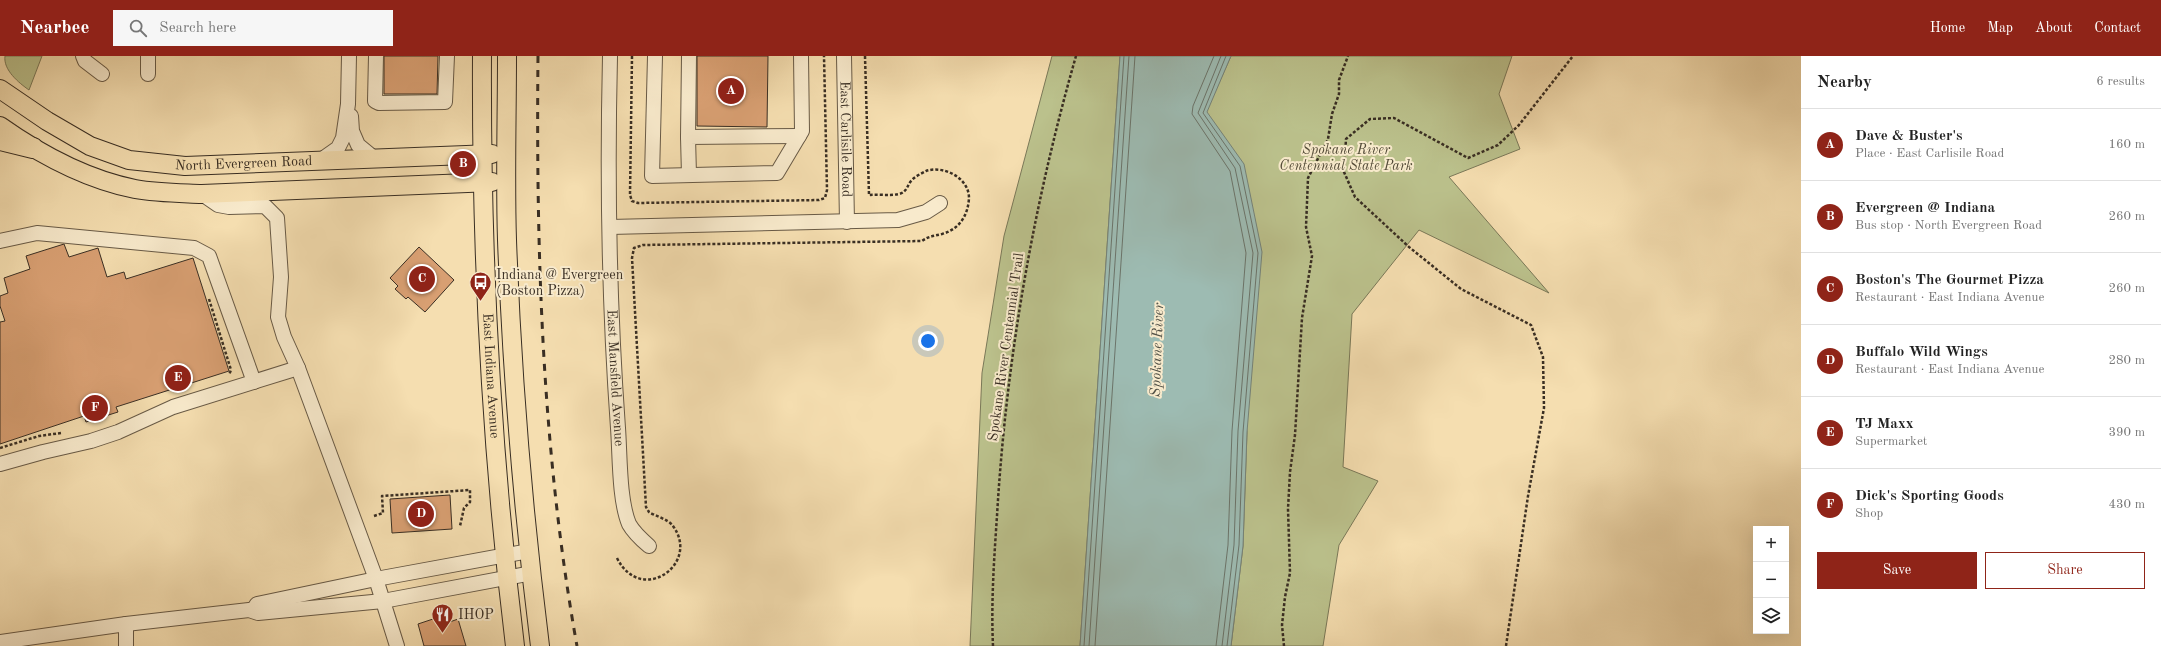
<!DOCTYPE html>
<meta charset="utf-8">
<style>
:root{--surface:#fff;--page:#f6f6f6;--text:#222;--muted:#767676;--line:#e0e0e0;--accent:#8f2418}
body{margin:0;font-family:"Old Standard TT",serif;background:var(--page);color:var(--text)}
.controls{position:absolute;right:12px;bottom:12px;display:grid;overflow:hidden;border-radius:0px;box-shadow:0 4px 16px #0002}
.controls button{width:36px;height:36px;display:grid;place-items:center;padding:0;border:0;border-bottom:1px solid var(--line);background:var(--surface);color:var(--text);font:20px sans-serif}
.you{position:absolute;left:928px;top:285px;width:14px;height:14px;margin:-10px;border:3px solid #fff;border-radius:50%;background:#1a73e8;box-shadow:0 0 0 6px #1a73e833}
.badge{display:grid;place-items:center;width:26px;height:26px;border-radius:50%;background:var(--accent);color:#fff;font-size:13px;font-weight:700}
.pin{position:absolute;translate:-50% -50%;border:2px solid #fff;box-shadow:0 1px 4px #0006}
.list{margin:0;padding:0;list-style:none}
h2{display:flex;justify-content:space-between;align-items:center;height:52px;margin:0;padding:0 16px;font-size:17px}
h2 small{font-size:13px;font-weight:400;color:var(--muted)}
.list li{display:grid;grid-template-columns:26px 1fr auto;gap:12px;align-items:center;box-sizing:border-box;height:72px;padding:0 16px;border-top:1px solid var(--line)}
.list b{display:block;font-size:15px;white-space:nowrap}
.list p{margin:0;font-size:13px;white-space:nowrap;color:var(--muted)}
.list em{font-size:13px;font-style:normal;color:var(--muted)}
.actions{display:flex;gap:8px;padding:12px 16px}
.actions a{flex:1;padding:9px 0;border:1px solid var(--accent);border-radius:0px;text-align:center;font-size:14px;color:var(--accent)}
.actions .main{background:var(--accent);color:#fff}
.icon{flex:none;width:22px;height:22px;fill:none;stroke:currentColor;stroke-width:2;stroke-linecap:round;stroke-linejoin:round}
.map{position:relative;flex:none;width:1801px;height:590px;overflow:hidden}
header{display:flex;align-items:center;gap:24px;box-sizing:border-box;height:56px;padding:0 20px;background:var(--accent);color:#fff}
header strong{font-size:19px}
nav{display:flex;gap:22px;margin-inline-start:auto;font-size:14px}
.search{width:280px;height:36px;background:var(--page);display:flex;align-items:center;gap:10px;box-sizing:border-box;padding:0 14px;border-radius:0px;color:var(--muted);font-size:15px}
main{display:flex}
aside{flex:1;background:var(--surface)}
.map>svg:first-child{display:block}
</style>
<header>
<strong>Nearbee</strong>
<div class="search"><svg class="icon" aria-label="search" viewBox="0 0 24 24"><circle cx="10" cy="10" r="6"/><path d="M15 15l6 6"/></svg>Search here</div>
<nav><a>Home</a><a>Map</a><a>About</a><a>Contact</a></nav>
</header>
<main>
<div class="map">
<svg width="1801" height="590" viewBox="0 0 1801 590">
<rect width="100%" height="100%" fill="#f5deb0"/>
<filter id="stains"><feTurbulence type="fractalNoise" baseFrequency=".005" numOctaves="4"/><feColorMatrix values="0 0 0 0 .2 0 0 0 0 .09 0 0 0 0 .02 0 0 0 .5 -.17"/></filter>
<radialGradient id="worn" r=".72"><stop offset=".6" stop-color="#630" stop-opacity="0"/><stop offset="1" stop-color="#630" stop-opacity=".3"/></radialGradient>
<!-- green -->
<g fill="#bbc18c" stroke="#7a7858">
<path d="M5,0H42L29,34C19,27 3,14 5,0Z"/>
<polygon points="1052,0 1120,0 1080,590 970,590 982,317 1004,180"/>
<polygon points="1231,0 1512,0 1499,38 1520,93 1449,121 1549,237 1419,174 1352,258 1343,411 1378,425 1339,489 1323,590 1231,590 1243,490 1247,376 1206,56"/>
</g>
<!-- water -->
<polygon fill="#9dbbb2" stroke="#758379" points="1120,0 1231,0 1207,56 1244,108 1262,196 1247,376 1243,490 1231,590 1080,590"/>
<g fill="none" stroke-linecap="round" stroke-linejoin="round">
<!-- shore -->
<g stroke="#6b746a" stroke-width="1">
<polyline points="1214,0 1193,50 1192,58 1230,115 1246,197 1232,375 1228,489 1216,590"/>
<polyline points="1221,0 1198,57 1235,112 1253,197 1238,375 1234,489 1222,590"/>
<polyline points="1226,0 1203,57 1240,110 1258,197 1243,376 1239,489 1227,590"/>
<polyline points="1084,590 1124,0"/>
<polyline points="1089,590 1129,0"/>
<polyline points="1095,590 1135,0"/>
</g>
</g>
<!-- building -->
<g fill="#d89f72" stroke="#392e23">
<polygon points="384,0 438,0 437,38 384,38"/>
<polygon points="697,0 768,0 767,71 697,70"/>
<polygon points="64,188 69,201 98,192 107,221 124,216 126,223 193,202 229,315 116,351 118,356 86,366 84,360 0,388 0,266 5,265 0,250 0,240 8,237 4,222 30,213 26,200"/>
<polygon points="419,191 454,224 425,256 408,241 406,243 395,233 398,230 390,222"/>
<polygon points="450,439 452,473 392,477 390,443"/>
<polygon points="445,559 447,567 458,563 466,590 424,590 418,568"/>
</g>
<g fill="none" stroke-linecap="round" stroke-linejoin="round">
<defs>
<g id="minor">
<polyline points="83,0 85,5 102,18"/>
<polyline points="376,0 375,45 379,47 445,46 447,0"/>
<path id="s1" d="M610,0C607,124 609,248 618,372C620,399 619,444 629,468C634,477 642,484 649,490"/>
<polyline points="655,0 652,120 777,117 802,75 801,0"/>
<path id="s2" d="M844,0L847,166"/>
<polyline points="148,18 148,0"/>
<polyline points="351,60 352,75 358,89 375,103"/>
<polyline points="688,81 689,0"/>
<polyline points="321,104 338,92 343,82 348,48 349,0"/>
<polyline points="689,119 688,81 799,80"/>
<polyline points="202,138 218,149 229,151 265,150 277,162 281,221 278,261 284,281 298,312"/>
<polyline points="610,171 898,164 926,156 940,147"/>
<polyline points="0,185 37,177 194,192 209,200 254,326"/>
<polyline points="0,408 43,396 91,385 118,376 173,351 298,312 376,523 397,590"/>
<polyline points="253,554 257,548 376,523 529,495"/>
<polyline points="126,568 126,590"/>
<polyline points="0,586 126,568 249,554 258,557 383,545 532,517"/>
</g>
<g id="major">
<path id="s3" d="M482,0C481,197 491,394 515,590"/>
<path d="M507,0C507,61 505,123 507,184C512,320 523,455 540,590"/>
<path id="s4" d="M0,33L47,65L90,90L129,104L185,110L492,98"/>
<path d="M0,70C41,99 85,123 135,133C157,137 180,137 202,138L492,126"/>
</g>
<polyline id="highway" points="0,84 33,92"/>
</defs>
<!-- minor casing -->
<use href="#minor" stroke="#685a46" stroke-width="16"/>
<!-- major casing -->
<use href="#major" stroke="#392e23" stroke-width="20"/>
<!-- highway casing -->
<use href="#highway" stroke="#392e23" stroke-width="22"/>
<!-- path -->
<g stroke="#392e23" stroke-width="2.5" stroke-dasharray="3 2" stroke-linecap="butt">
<polyline points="632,0 630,139 632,145 638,147 819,144 825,142 827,134 824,0"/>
<polyline points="209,243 231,314 229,319"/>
<polyline points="0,392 39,380 61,377"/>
<polyline points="374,460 383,457 382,440 470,434 470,446 464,452 460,470"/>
<path d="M617,502C641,550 701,508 673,470C668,463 655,460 649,456L646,451L632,202L634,192L643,189L922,185C929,180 934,180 942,178C960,173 968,159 969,142C969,122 944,109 926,115C922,117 914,121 911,125C907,130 907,136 899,138C890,140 878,138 869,139L865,0"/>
<path d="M993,590C991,547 994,504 997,460C1006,305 1033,150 1076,0"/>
<polyline points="1284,590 1282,569 1285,541 1290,517 1288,453 1290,416 1295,379 1302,262 1312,200 1306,171 1308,122 1328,83 1332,58 1339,38 1339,24 1348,0"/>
<polyline points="1506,590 1528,440 1544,352 1543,301 1531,269 1461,233 1409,191 1355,141 1344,116 1346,83 1370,63 1394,62 1468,102 1498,89 1519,69 1573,0"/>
</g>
<!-- minor -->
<use href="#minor" stroke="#f8eacc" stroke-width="14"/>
<!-- major -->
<use href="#major" stroke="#f5deb0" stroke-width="18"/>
<!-- highway -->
<use href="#highway" stroke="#f5deb0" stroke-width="20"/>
<!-- rail -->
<path stroke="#392e23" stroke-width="3" stroke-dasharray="7 7" stroke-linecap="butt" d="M538,0C536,197 542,396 577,590"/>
</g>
<!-- icons -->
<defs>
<symbol id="bus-pin" viewBox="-11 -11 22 30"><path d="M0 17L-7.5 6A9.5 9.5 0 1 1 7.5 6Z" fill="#8f2418" stroke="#f8eacc"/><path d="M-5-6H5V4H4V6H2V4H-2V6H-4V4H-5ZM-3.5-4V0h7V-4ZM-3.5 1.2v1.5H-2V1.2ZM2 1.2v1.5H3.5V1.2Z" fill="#fff"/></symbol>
<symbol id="restaurant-pin" viewBox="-11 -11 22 30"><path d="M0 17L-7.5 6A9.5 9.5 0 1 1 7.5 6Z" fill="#8f2418" stroke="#f8eacc"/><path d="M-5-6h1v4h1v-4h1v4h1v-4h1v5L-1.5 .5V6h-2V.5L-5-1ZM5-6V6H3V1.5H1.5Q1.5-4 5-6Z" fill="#fff"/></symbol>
</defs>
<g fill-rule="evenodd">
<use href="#bus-pin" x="468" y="214" width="25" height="34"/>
<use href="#restaurant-pin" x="430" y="546" width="25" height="34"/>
</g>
<g text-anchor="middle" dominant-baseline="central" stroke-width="4" stroke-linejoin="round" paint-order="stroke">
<!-- street labels -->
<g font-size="14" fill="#392e23" stroke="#f8eacc">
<text stroke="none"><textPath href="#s2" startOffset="83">East Carlisile Road</textPath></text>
<text stroke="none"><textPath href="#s4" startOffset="263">North Evergreen Road</textPath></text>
<text transform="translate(1006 291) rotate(-82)">Spokane River Centennial Trail</text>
<text stroke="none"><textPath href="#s3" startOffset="320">East Indiana Avenue</textPath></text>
<text stroke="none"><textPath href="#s1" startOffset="322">East Mansfield Avenue</textPath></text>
</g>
<!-- park labels -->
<g font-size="14" font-style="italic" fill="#534b38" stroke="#f8eacc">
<text x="1346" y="94">Spokane River<tspan x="1346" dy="16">Centennial State Park</tspan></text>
</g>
<!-- poi labels -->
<g font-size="14" fill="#392e23" stroke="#f8eacc" text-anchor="start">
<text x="496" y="219">Indiana @ Evergreen<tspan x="496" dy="16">(Boston Pizza)</tspan></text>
<text x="458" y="559">IHOP</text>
</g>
<!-- water labels -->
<g font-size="15" font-style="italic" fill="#525147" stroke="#f8eacc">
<text transform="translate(1158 294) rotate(-88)">Spokane River</text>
</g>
</g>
<rect width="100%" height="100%" filter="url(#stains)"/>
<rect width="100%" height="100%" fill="url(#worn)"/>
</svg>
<div class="controls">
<button>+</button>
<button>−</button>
<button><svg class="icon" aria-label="layers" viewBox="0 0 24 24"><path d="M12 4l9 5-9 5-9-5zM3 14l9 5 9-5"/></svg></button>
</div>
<div class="you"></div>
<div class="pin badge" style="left:731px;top:35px">A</div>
<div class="pin badge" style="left:463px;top:108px">B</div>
<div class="pin badge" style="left:422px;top:223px">C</div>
<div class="pin badge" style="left:421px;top:458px">D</div>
<div class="pin badge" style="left:178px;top:322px">E</div>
<div class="pin badge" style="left:95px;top:352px">F</div>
</div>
<aside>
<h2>Nearby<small>6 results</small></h2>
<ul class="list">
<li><span class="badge">A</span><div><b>Dave &amp; Buster's</b><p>Place · East Carlisile Road</p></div><em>160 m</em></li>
<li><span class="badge">B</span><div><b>Evergreen @ Indiana</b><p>Bus stop · North Evergreen Road</p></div><em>260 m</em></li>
<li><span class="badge">C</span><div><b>Boston's The Gourmet Pizza</b><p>Restaurant · East Indiana Avenue</p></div><em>260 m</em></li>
<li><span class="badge">D</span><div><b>Buffalo Wild Wings</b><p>Restaurant · East Indiana Avenue</p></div><em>280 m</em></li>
<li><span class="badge">E</span><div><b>TJ Maxx</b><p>Supermarket</p></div><em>390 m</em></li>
<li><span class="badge">F</span><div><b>Dick's Sporting Goods</b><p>Shop</p></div><em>430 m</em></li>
</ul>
<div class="actions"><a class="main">Save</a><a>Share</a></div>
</aside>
</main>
